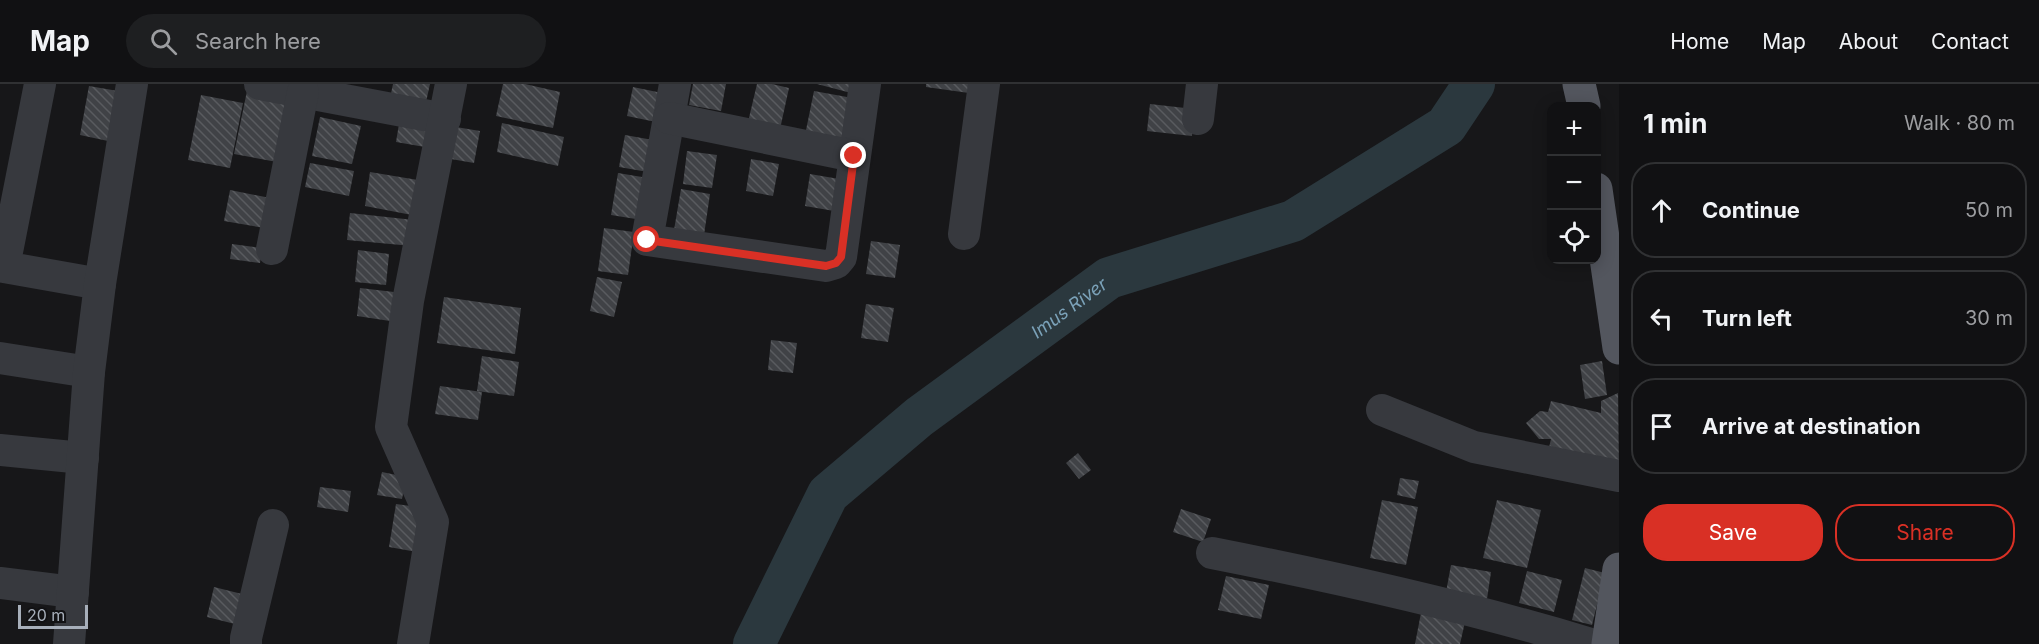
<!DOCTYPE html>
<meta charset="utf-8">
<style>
:root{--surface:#111113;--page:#1e1f21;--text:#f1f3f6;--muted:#9c9da0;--line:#303133;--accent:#d93025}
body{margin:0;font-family:Inter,sans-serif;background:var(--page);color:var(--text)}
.controls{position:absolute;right:18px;top:18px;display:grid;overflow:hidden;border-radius:12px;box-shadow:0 3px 15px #0003}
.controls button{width:54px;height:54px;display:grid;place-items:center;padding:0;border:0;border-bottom:2px solid var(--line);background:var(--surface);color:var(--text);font:30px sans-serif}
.scale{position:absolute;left:18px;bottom:15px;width:70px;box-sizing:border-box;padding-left:6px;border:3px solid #a7afba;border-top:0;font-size:16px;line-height:21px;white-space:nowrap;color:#a7afba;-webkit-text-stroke:4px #121214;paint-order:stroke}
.stop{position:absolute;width:18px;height:18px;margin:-14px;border:4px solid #d93025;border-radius:50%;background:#fff}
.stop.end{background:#d93025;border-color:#fff;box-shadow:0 2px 6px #0008}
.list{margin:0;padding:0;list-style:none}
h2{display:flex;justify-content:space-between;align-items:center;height:78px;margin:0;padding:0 24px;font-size:26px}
h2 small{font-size:20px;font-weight:400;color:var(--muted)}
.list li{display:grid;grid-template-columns:39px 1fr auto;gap:18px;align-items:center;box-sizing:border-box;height:96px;margin:0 12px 12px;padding:0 12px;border:2px solid var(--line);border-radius:24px}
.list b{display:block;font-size:22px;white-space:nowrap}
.list em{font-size:20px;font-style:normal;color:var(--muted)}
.actions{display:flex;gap:12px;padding:18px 24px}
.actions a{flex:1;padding:14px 0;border:2px solid var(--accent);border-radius:24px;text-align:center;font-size:21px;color:var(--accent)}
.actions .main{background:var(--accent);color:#fff}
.icon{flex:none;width:33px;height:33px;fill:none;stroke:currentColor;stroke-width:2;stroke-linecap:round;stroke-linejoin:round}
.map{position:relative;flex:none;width:1619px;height:560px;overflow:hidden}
header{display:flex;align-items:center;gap:36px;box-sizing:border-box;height:84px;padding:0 30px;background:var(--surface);border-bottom:2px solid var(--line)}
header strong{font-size:28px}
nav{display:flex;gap:33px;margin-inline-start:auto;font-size:21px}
.search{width:420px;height:54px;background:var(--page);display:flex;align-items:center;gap:15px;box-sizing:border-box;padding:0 21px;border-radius:33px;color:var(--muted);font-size:22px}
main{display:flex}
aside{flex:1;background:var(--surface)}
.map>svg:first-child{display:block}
</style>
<header>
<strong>Map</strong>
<div class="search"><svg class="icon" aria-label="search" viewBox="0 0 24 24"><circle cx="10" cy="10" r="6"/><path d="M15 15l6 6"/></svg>Search here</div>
<nav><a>Home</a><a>Map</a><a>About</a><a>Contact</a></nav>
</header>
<main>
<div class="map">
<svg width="1619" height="560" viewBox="0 0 1619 560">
<defs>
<pattern id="building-back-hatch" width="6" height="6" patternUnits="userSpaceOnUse" patternTransform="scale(1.5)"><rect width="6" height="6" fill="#404246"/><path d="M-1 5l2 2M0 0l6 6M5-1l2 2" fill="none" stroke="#595b5f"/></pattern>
</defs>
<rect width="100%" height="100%" fill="#171719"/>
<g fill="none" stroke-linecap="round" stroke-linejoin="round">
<!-- river -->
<path stroke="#2b383e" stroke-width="42" id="s1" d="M754,560L828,410L919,333L1109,194L1293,137L1446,42L1474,0"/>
</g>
<!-- building -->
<g fill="url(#building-back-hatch)">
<polygon points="393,0 430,0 424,27 389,19"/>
<polygon points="503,0 525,0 560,8 553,44 496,32"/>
<polygon points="693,0 726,0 721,27 689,21"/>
<polygon points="757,0 772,0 789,4 780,45 748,38"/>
<polygon points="817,0 857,0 855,10"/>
<polygon points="926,0 970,0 969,9 926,3"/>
<polygon points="89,2 118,7 108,57 80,51"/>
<polygon points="633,3 662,9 656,38 627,32"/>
<polygon points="247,7 290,16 277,78 234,70"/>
<polygon points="814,7 858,15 851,60 805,51"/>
<polygon points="201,11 243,19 230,84 188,76"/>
<polygon points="1150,20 1194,25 1192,52 1147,47"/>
<polygon points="320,33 361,42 352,80 312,72"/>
<polygon points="502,39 564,53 558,82 497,68"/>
<polygon points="399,40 428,45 425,63 396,58"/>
<polygon points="456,43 480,47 474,79 451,75"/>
<polygon points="625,51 653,56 648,88 619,83"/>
<polygon points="687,67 717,71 712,104 683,100"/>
<polygon points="751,75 779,80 773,112 746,107"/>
<polygon points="310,79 354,87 349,112 305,103"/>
<polygon points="370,88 418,96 412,131 365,122"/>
<polygon points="618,89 648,94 642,136 611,131"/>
<polygon points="810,90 845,96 840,128 805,122"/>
<polygon points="681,105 710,110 704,151 674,146"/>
<polygon points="230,106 275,115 270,145 224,137"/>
<polygon points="350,129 414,136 412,162 347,156"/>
<polygon points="604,144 634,148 628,191 598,187"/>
<polygon points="871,157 900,161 895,194 866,190"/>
<polygon points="232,160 262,164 260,179 230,175"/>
<polygon points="358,166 389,170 386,201 355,198"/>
<polygon points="597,193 622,198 614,233 590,227"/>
<polygon points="360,204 394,208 390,237 357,232"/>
<polygon points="444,213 521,224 515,270 437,259"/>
<polygon points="866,220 894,224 888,258 861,254"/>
<polygon points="771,256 797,259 793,289 768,286"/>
<polygon points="482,272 519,278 514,312 477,307"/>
<polygon points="1602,277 1607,311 1585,315 1580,281"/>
<polygon points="440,302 482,308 478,336 435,330"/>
<polygon points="1618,309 1619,386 1547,372 1551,355 1539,355 1526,339 1540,327 1548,328 1551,317 1601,329 1601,317"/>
<polygon points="1078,369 1091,386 1079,395 1066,379"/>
<polygon points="382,388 406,393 402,415 377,411"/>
<polygon points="1400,394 1419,397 1415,415 1397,411"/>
<polygon points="320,403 351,407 348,428 317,423"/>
<polygon points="1382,416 1418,423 1406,481 1370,474"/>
<polygon points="1497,416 1541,426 1527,484 1483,474"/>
<polygon points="396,420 425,424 417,468 389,463"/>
<polygon points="1181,425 1211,435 1203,458 1173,448"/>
<polygon points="1451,481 1491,488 1487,515 1446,508"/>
<polygon points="1585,484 1605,489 1592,541 1572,536"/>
<polygon points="1527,487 1562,496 1554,528 1519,519"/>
<polygon points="1226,492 1269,501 1261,535 1218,526"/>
<polygon points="214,503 250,512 243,542 207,533"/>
<polygon points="1421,529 1465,538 1460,560 1415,560"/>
</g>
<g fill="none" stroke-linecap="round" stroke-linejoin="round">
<!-- minor -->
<g stroke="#37393e" stroke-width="32">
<polyline points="40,0 4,183 100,200"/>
<polyline points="260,0 445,35"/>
<polyline points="675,0 647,156 826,182 836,179 841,173 865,0"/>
<polyline points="669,34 854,72"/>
<polyline points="1198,35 1202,0"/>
<polyline points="964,150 984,0"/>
<polyline points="272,165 303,8"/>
<polyline points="0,274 89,288"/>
<polyline points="1382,326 1474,363 1619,392"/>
<polyline points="0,366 83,374"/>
<path d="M1212,469C1339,494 1466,522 1591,560"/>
<polyline points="0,499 73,508"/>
<polyline points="69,560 89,288 100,200 132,0"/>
<polyline points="246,560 246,554 273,441"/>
<polyline points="413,560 433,438 391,343 408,217 451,0"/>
</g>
<!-- major -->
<g stroke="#53565e" stroke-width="33">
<polyline points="1579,0 1584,22"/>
<polyline points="1596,105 1619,264"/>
<polyline points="1608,560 1619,485"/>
</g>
</g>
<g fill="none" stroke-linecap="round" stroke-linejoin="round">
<!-- route -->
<polyline stroke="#d93025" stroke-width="8" points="647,156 826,182 836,179 841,173 854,72"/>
</g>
<g text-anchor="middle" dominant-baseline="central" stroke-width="5" stroke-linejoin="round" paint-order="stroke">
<!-- water labels -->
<g font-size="18" font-style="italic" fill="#7ba2b9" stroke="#121214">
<text stroke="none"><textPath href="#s1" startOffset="472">Imus River</textPath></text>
</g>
</g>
</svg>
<div class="controls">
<button>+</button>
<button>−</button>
<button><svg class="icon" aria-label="locate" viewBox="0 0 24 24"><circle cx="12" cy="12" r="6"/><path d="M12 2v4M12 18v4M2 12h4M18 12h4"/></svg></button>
</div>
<div class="scale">20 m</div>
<div class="stop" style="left:647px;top:156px"></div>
<div class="stop end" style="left:854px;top:72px"></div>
</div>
<aside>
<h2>1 min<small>Walk · 80 m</small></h2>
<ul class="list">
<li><svg class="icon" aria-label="ahead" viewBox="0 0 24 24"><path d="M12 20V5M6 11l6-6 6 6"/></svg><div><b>Continue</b></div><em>50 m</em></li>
<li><svg class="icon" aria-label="left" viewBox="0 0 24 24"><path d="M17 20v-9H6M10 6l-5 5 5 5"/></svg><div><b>Turn left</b></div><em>30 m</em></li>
<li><svg class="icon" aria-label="arrive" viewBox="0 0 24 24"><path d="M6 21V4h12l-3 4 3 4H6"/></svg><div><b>Arrive at destination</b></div></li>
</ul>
<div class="actions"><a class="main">Save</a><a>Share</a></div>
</aside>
</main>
